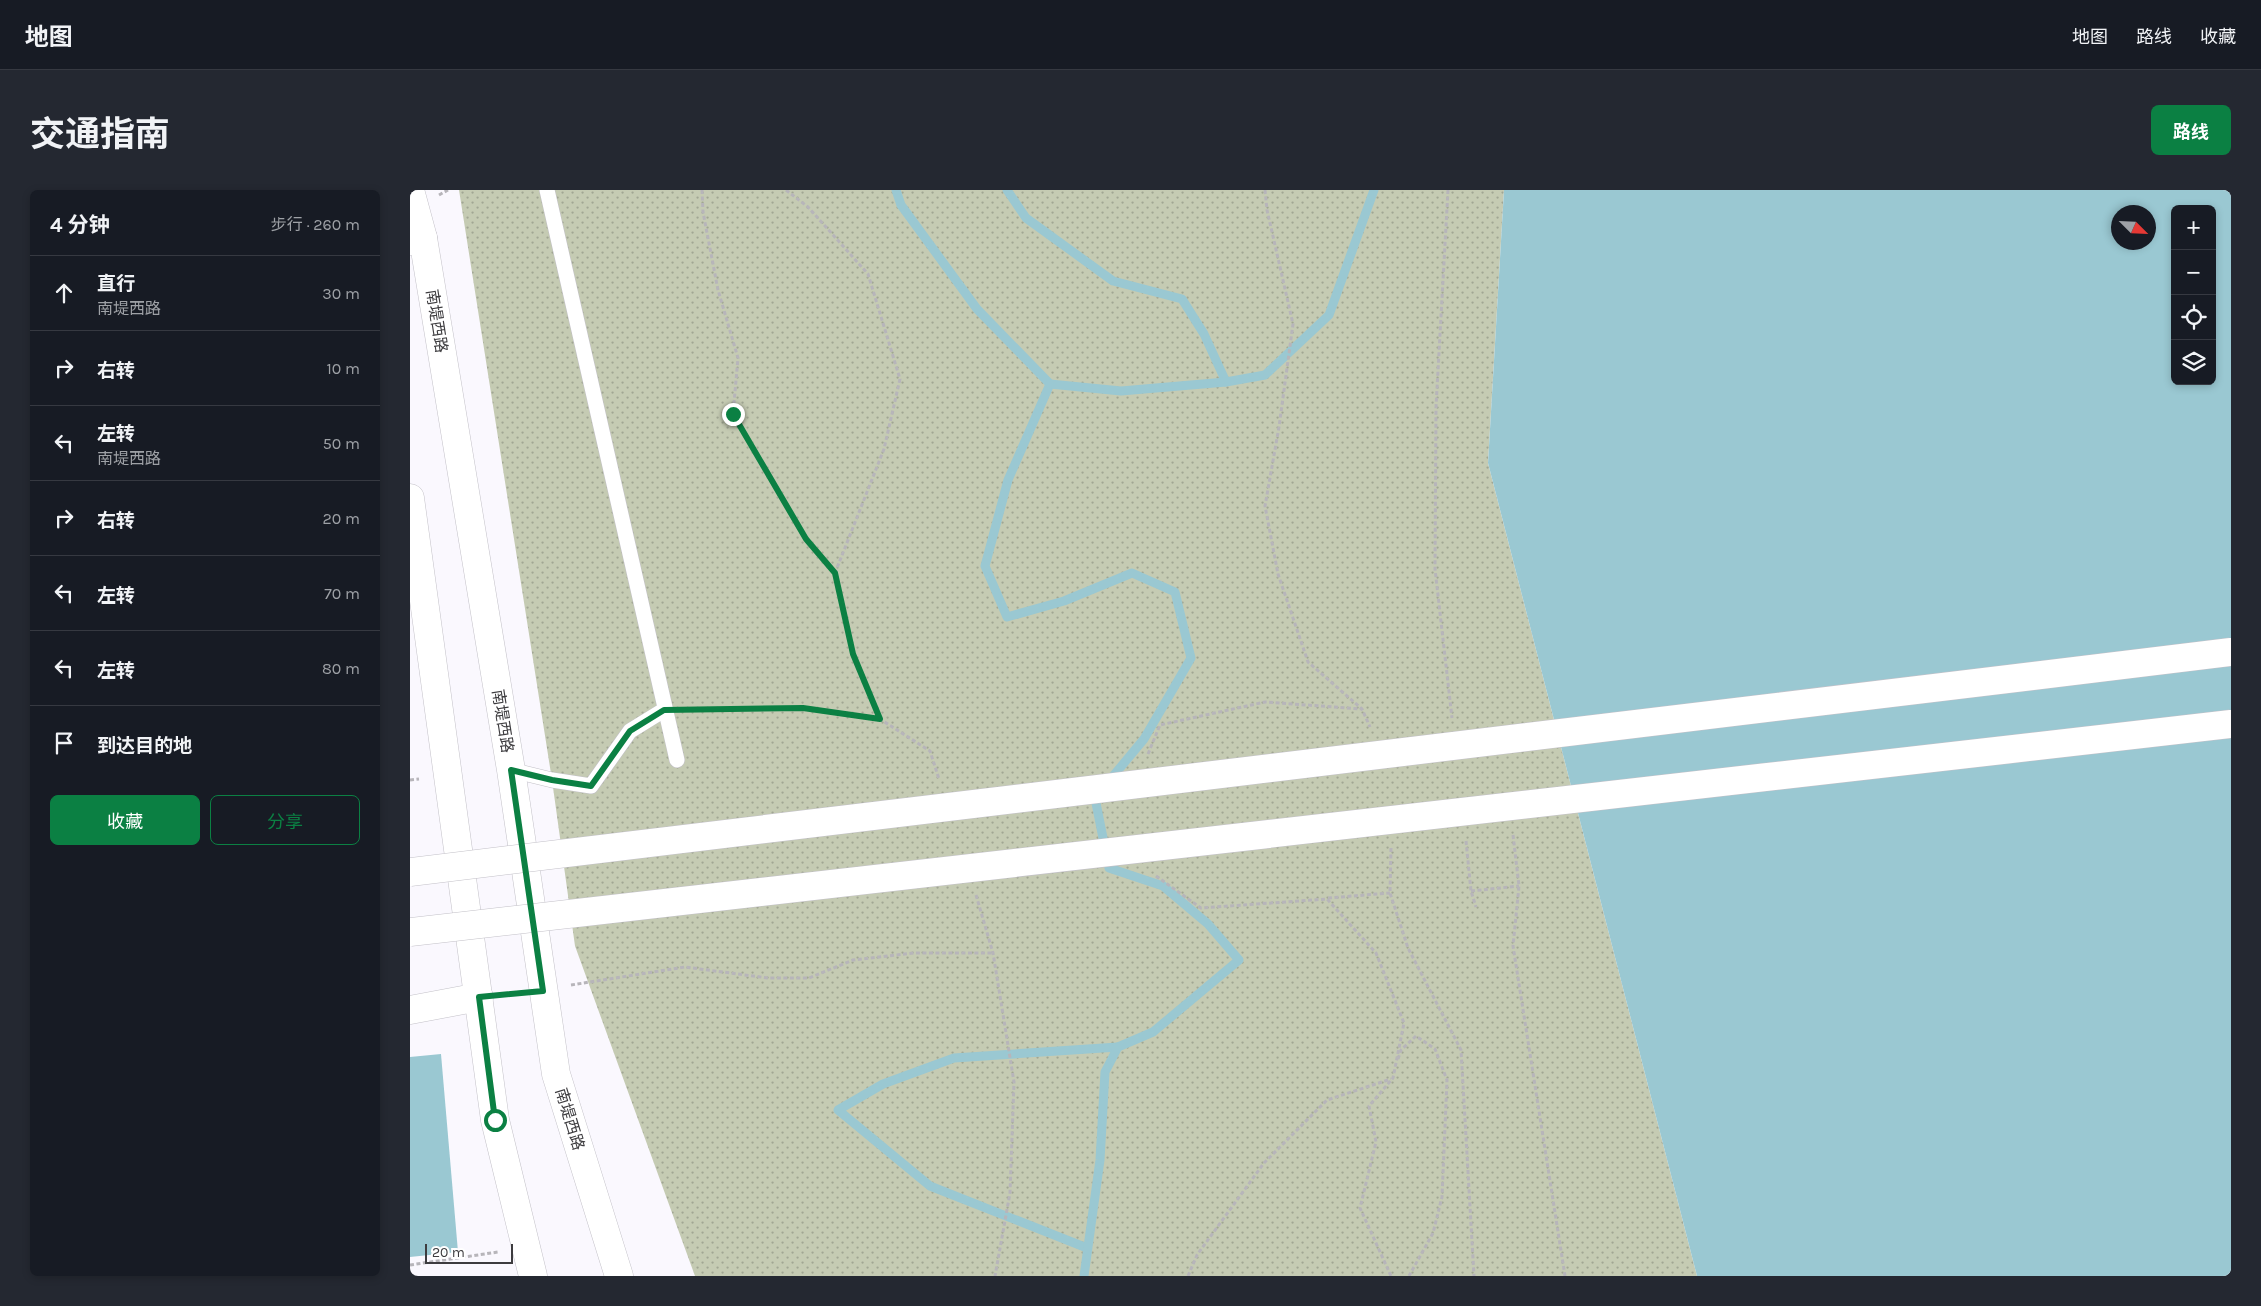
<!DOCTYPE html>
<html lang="zh">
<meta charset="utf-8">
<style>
:root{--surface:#171b24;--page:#242831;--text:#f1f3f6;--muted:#9ea1a6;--line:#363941;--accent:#0b8043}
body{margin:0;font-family:Karla,"Noto Sans SC",sans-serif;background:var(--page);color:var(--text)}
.controls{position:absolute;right:15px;top:15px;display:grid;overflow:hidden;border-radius:8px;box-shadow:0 2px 8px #0003}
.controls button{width:45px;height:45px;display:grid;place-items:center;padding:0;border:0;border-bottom:1px solid var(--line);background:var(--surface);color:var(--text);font:25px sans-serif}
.compass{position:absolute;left:1701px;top:15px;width:45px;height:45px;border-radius:50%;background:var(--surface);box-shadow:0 2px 8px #0003;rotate:114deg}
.scale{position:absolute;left:15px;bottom:12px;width:88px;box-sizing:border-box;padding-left:5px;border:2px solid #3d3c3f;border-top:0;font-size:14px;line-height:18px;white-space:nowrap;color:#3d3c3f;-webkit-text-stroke:4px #fff;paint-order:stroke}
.stop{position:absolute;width:15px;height:15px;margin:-11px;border:4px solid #0b8043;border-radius:50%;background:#fff}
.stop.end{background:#0b8043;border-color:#fff;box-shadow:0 1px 5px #0008}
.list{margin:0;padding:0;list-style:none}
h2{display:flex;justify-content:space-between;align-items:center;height:65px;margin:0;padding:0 20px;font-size:21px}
h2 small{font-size:16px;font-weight:400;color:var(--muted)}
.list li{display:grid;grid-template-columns:32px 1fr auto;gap:15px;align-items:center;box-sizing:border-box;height:75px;padding:0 20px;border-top:1px solid var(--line)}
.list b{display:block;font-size:19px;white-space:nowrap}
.list p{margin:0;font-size:16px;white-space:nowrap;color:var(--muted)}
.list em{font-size:16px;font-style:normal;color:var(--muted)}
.actions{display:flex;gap:10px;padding:15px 20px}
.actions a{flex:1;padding:11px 0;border:1px solid var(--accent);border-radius:8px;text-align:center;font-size:18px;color:var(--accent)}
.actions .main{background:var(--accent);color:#fff}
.icon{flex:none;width:28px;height:28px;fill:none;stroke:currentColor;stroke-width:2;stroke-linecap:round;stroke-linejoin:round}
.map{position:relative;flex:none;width:1821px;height:1086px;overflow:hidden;border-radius:8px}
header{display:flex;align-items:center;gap:30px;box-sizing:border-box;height:70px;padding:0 25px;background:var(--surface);border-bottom:1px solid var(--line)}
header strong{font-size:24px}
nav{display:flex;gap:28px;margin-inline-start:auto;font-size:18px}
.intro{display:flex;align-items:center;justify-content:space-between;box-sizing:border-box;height:120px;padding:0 30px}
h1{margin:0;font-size:35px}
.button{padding:12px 22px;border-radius:8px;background:var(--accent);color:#fff;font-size:18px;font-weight:700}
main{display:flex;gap:30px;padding:0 30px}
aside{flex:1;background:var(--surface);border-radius:8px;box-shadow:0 2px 8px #0003}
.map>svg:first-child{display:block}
</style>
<header>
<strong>地图</strong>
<nav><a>地图</a><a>路线</a><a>收藏</a></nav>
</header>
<div class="intro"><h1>交通指南</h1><a class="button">路线</a></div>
<main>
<aside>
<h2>4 分钟<small>步行 · 260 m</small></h2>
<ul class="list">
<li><svg class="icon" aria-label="ahead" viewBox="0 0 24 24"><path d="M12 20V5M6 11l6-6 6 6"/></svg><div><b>直行</b><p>南堤西路</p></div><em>30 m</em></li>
<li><svg class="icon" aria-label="right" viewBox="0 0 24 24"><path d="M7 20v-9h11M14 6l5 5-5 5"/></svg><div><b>右转</b></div><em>10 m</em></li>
<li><svg class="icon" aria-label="left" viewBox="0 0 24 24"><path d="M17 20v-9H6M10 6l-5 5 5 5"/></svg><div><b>左转</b><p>南堤西路</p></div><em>50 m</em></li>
<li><svg class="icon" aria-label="right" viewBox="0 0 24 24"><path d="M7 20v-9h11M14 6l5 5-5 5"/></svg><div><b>右转</b></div><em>20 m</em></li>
<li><svg class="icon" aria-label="left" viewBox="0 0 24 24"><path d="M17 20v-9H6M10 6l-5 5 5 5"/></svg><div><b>左转</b></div><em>70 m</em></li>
<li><svg class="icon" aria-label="left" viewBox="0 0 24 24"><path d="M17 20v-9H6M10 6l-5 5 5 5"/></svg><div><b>左转</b></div><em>80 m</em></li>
<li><svg class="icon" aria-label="arrive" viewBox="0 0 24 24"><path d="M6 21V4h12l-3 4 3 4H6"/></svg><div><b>到达目的地</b></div></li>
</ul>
<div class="actions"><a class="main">收藏</a><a>分享</a></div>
</aside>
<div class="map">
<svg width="1821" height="1086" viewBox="0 0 1821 1086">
<defs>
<pattern id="park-dots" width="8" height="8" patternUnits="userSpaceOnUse" patternTransform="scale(1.25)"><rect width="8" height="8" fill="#c5cbb3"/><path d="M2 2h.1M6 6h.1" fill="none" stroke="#a1a693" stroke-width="1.8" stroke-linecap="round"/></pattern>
</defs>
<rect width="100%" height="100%" fill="#faf8fe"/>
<!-- park -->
<polygon fill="url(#park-dots)" points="49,0 1094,0 1078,273 1287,1086 285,1086 165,756 142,590"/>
<!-- water -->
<g fill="#9ac8d2" fill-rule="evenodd">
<path d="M1094,0H1821V1086H1287L1078,273ZM1765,19H1802V191H1765ZM1708,22H1738V52H1708Z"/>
<polygon points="31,864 48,1062 0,1067 0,867"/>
</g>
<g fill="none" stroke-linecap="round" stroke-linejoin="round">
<!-- stream -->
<g stroke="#9ac8d2" stroke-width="9">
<polyline points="486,0 491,15 567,119 640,194 598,290 575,376 597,427 654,411 722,383 765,402 781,468 734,549 699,591"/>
<polyline points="597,0 616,28 703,91 772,109 794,144 816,192"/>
<polyline points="640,194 711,201 816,192 855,185 919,125 964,0"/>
<polyline points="677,1058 520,996 428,920 473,894 544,868 708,857"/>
<polyline points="674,1086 690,970 695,882 708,857 743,842 829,770 798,734 753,696 699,678 685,608 689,603"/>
</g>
<defs>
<g id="lane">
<polyline points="137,0 267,570"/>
<polyline points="101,580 142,590 181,596 220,541 254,520"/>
</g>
<g id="secondary">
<polyline points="0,0 13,48 101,580 146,884 209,1086"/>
<polyline points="0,308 85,930 123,1086"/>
</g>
<g id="highway">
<polyline points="0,51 13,48"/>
<polyline points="0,820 69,807"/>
</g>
</defs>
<!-- lane casing -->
<use href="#lane" stroke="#c3c1c8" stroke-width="16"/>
<!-- secondary casing -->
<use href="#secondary" stroke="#c3c1c8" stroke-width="29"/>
<!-- highway casing -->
<use href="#highway" stroke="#c3c1c8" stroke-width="29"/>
<!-- path -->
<g stroke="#b7b5ba" stroke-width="3" stroke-dasharray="4 2.5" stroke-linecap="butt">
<polyline points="292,0 293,22 308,100 328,168 323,224 395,349 425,383"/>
<polyline points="376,0 398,17 458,84 490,189 474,259 425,383 443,464 470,529 520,561 529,589"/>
<polyline points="855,0 857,20 883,134 869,237 855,316 868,384 898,472 952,519 960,537"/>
<polyline points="1038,0 1026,217 1025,379 1042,528"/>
<polyline points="29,5 38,0"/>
<polyline points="279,520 393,518 470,529"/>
<polyline points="738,564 750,535 855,512 952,519"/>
<polyline points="0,590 9,589"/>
<polyline points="1103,645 1109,696 1103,756 1155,1086"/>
<polyline points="1056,651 1061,701 1066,717"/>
<polyline points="981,658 980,703 998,758 1051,860 1064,1086"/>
<polyline points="746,686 791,718 917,709 966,763 994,833 983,888 959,916 966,952 950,1018 981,1086"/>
<polyline points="1061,701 1109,696"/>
<polyline points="566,705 583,763 604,892 600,1003 585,1086"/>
<polyline points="918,708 980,703"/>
<polyline points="161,795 275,777 358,788 399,788 443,770 504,763 583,763"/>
<polyline points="988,869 991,860 1006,846 1025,859 1037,890 1032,1007 1023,1043 999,1086"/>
<polyline points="0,1075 88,1062"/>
<polyline points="778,1086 787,1065 854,973 917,910 981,889"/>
</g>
<!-- lane -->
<use href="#lane" stroke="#fff" stroke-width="15"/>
<!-- secondary -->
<use href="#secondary" stroke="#fff" stroke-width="28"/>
<!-- highway -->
<use href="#highway" stroke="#fff" stroke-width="28"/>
<defs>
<g id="highway-bridge">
<polyline points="0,682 1821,462"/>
<polyline points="0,742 1821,534"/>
</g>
</defs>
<!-- highway-bridge casing -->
<use href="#highway-bridge" stroke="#c3c1c8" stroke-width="29" stroke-linecap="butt"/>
<!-- highway-bridge -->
<use href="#highway-bridge" stroke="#fff" stroke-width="28"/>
</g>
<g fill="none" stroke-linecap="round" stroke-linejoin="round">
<!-- route -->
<polyline stroke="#0b8043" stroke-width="6" points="85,930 69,807 133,801 101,580 142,590 181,596 220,541 254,520 393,518 470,529 443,464 425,383 396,349 323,224"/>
</g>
<g text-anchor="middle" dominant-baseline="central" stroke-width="4" stroke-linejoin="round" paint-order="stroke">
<!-- street labels -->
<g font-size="16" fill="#3d3c3f" stroke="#fff">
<text transform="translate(27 131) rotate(81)">南堤西路</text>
<text transform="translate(93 531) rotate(81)">南堤西路</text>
<text transform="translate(160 929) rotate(73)">南堤西路</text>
</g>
</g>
</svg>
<div class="controls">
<button>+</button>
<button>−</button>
<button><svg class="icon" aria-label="locate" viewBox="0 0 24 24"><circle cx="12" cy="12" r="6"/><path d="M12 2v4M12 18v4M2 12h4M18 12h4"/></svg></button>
<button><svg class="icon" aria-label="layers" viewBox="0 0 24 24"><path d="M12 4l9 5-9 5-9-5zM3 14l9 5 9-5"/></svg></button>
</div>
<svg class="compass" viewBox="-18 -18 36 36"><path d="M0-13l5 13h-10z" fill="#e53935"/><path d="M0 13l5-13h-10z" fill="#9ea1a6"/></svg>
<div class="scale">20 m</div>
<div class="stop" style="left:85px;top:930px"></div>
<div class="stop end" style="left:323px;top:224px"></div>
</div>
</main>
